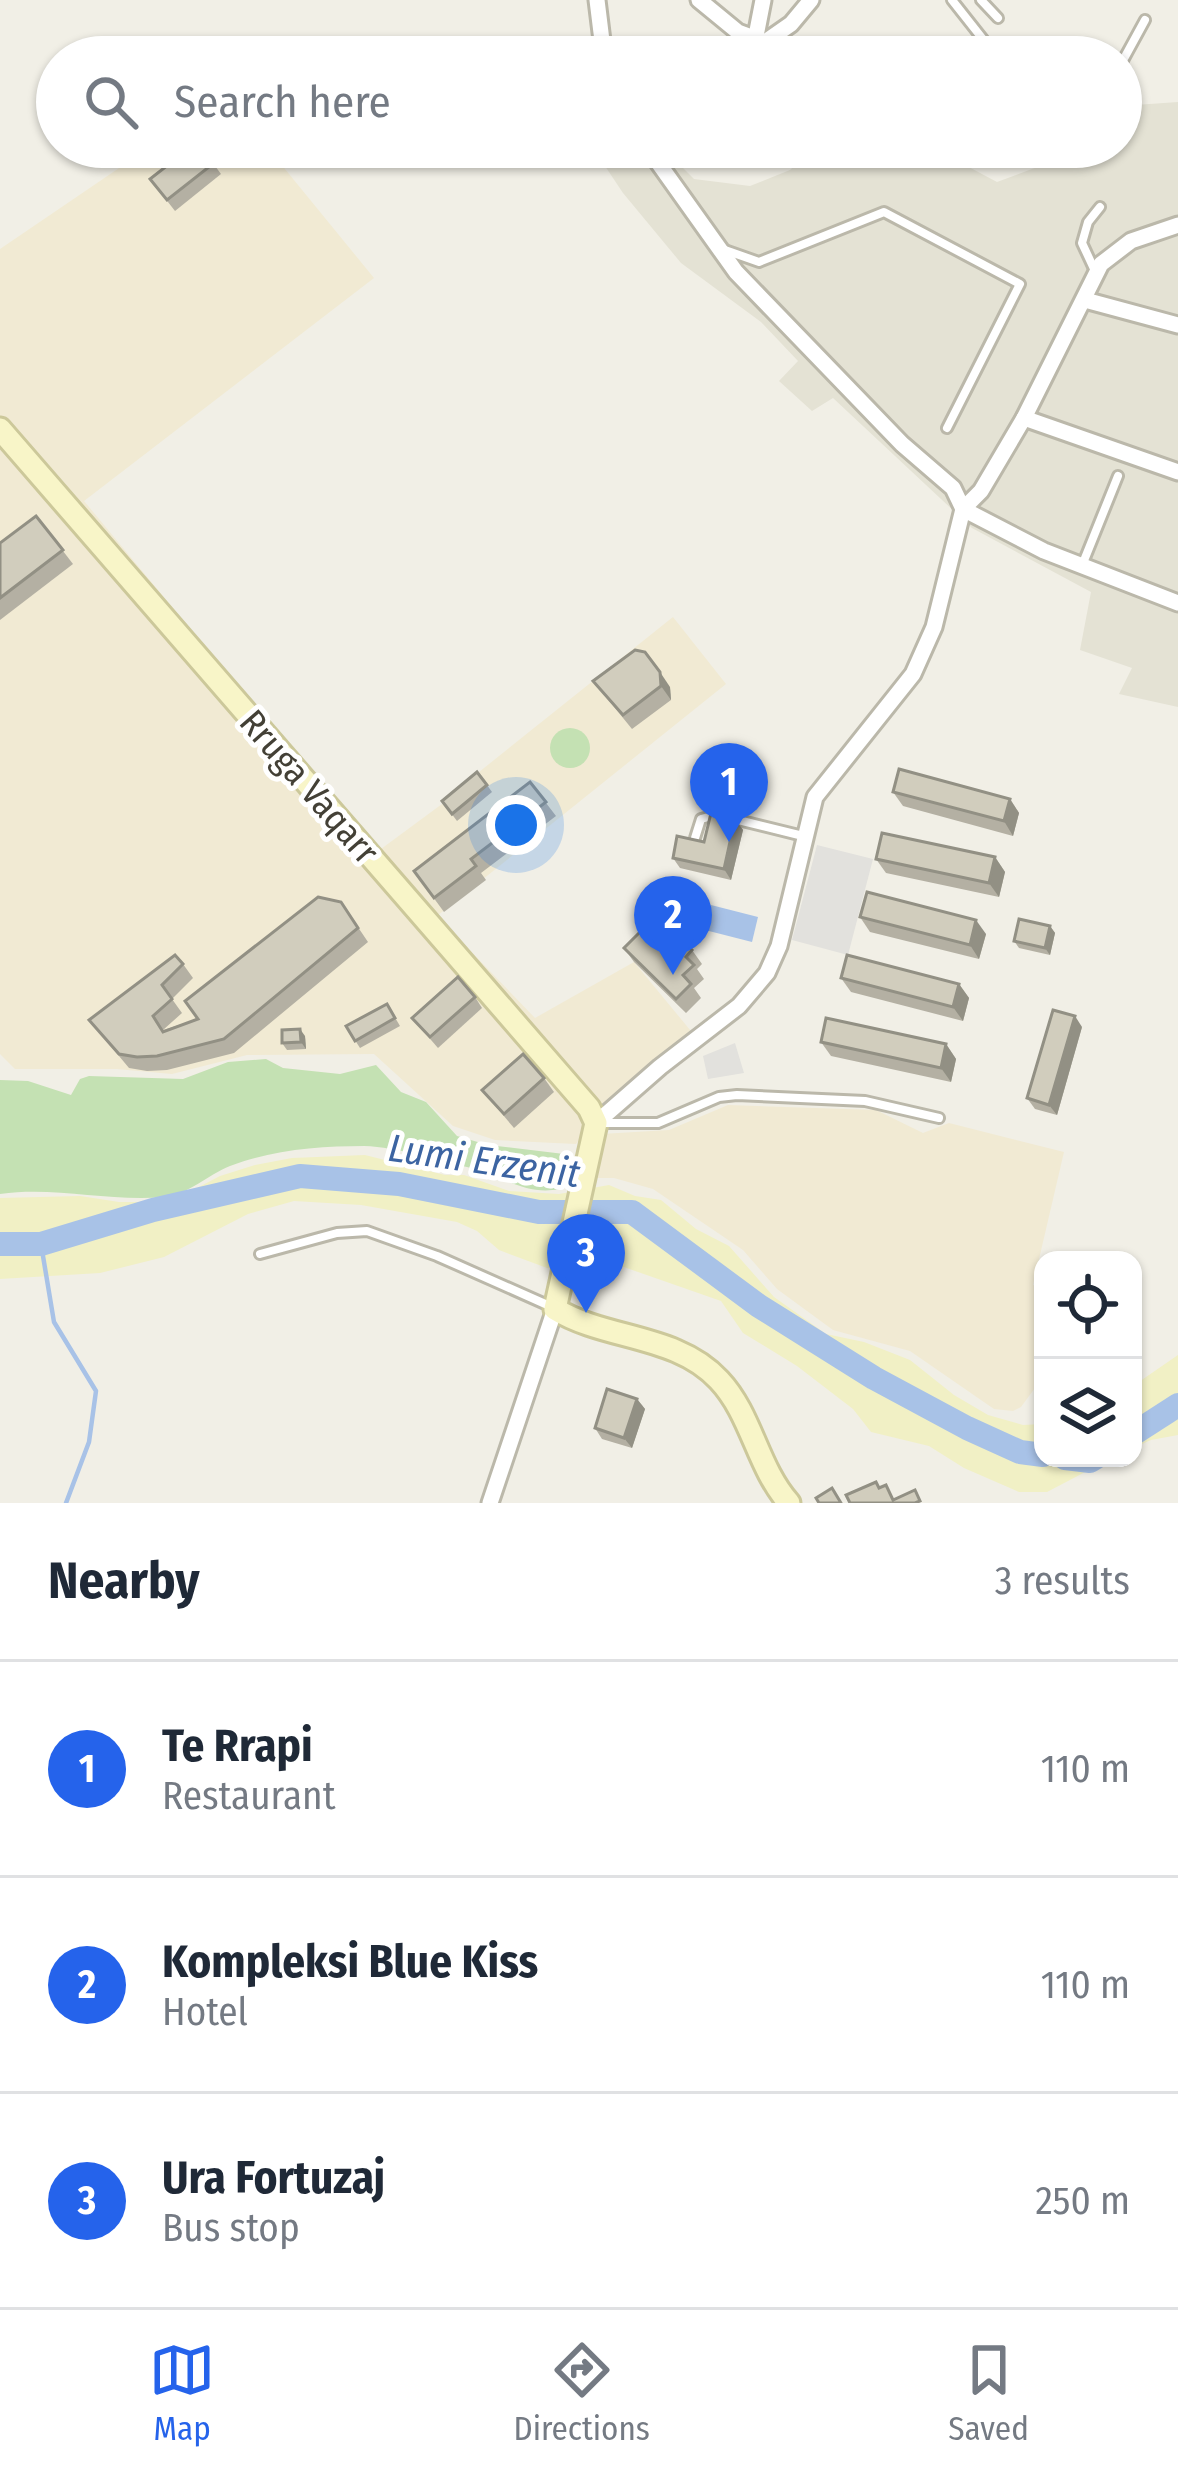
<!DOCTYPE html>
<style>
:root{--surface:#fff;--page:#f2f2f3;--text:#1f2937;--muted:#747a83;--line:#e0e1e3;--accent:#2563eb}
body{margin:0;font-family:"Fira Sans Condensed",sans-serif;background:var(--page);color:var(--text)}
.controls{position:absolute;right:36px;bottom:36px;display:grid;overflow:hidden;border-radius:24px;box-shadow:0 3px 9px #0004}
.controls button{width:108px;height:108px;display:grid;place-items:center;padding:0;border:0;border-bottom:3px solid var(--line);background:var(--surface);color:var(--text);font:60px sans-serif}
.you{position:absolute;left:516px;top:825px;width:42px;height:42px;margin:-30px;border:9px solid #fff;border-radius:50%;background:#1a73e8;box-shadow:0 0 0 18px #1a73e833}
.badge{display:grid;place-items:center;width:78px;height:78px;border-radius:50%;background:var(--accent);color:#fff;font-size:39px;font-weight:700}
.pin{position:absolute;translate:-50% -99px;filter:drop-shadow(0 3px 6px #0008)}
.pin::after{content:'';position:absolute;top:63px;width:42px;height:36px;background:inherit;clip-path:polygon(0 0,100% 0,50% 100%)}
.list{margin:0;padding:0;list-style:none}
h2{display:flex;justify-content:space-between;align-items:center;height:156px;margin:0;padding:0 48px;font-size:51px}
h2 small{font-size:39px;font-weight:400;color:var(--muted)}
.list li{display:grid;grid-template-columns:78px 1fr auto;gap:36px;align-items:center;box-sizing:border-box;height:216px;padding:0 48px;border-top:3px solid var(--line)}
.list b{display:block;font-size:45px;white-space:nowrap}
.list p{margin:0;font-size:39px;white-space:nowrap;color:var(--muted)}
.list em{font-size:39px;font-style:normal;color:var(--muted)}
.icon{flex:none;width:66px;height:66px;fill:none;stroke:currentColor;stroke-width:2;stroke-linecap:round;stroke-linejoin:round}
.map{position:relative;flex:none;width:1178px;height:1503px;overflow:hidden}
.search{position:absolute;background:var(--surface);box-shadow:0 3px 9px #0004;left:36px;right:36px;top:36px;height:132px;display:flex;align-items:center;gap:30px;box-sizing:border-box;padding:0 42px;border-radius:66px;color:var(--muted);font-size:45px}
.sheet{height:804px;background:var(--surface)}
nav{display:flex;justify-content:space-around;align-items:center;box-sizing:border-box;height:168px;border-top:3px solid var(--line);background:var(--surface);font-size:33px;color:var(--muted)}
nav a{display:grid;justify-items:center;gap:6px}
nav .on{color:var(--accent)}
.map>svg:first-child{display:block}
</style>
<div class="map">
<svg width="1178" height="1503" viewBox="0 0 1178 1503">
<rect width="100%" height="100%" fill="#f1efe6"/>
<!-- residential -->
<polygon fill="#e4e2d4" points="1178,102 1178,707 1119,694 1132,668 1080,650 1091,592 972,528 833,398 812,411 779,381 798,361 761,322 681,263 623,193 597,154 611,147 662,147 694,179 750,186 790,170 814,147 931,147 997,182 1061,158 1104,154 1107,147 1121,147 1121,106"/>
<!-- commercial -->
<g fill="#f1ead3">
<polygon points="150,147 267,147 374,278 84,501 310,773 430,910 381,849 442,804 447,808 482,780 479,772 673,617 726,684 437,916 535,1018 634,962 695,1036 605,1105 576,1144 495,1140 453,1126 374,1054 247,1055 172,1074 117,1069 15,1069 0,1054 0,249"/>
<polygon points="728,1105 876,1110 923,1133 949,1123 1064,1152 1033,1285 1043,1287 1043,1377 1021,1407 1013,1411 994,1409 910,1351 833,1330 777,1289 743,1250 653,1189 614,1178 596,1178 601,1134 669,1130"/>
</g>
<!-- green -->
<g fill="#c4e1b3">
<circle cx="570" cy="748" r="20"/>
<path d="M266,1059L283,1068L340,1074L376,1065L401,1092L426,1102L457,1136L488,1145L564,1154L559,1189C527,1196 501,1176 471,1168C439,1161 398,1147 364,1146C320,1146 271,1150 230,1166C208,1175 187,1195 164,1197C109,1202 55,1186 0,1194V1080L28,1081L71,1095L80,1079L89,1076L183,1079L228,1062Z"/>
</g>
<!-- sand -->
<g fill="#f1f0c5">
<polygon points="365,1155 445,1175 464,1175 509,1191 559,1194 609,1185 635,1196 661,1200 696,1229 729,1246 774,1297 826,1334 864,1342 910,1360 954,1395 988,1415 1023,1425 1043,1424 1043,1458 1112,1458 1047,1492 1019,1492 964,1468 929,1446 871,1432 853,1409 797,1366 743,1333 721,1301 618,1265 598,1262 547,1268 499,1250 477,1231 457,1222 361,1205 294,1201 248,1214 164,1257 100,1273 0,1279 0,1198 80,1196 119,1202 170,1202 220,1176 255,1165 292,1158"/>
<polygon points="1178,1355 1178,1435 1151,1440 1133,1448 1133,1386"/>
</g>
<!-- parking -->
<g fill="#e2e1dd">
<polygon points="817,845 873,859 848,955 792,940"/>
<polygon points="735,1043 744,1073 708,1079 703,1056"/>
</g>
<!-- water -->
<polygon fill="#a8c2e7" points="711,905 758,917 752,942 705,930"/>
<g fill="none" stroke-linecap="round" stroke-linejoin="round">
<!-- stream -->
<polyline stroke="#a8c2e7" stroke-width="4.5" points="41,1244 54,1322 96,1391 89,1442 66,1503"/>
<!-- river -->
<g stroke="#a8c2e7" stroke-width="24">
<polyline points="0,1244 41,1244 153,1210 300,1176 399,1184 539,1212 632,1212 759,1306 874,1378 967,1428 1020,1452 1043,1455"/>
<polyline points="1133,1434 1178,1405"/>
<polyline points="1065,1458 1090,1461 1095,1458"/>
</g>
<defs>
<g id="service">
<polyline points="952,0 997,57"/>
<polyline points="981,0 998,18"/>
<polyline points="1121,64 1145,20"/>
<polyline points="725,250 759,262 884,212 1020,284 947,428"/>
<polyline points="1096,273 1082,243 1088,222 1100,207"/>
<polyline points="1083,563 1118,476"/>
<polyline points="730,818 803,836"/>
<polyline points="695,838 701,819 716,815"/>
<polyline points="597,1123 658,1123 719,1097 737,1095 865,1101 939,1118"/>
<polyline points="260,1254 337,1233 367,1231 437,1256 552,1307"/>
</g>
<g id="minor">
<polyline points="597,0 604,57"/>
<polyline points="699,0 738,32 765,42 791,24 811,0"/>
<polyline points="755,41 763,0"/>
<polyline points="647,147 736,272 902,444 953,488 963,509 1044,551 1178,603"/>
<polyline points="1085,300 1178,325"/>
<polyline points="1024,418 1178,472"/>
<polyline points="596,1123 660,1067 739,1006 767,973 779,946 815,797 913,674 934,627 963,509 981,491 1024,418 1101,264 1131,241 1178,225"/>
<polyline points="490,1503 555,1309"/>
</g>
<path id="secondary" d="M0,429L589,1108L596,1123L555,1309C605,1340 677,1334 719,1380C752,1415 757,1467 789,1503"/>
</defs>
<!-- service casing -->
<use href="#service" stroke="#bbb8aa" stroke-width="14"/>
<!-- minor casing -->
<use href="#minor" stroke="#bbb8aa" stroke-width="21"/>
<!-- secondary casing -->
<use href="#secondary" stroke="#ccc89a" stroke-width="27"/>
<!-- service -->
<use href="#service" stroke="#fff" stroke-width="8"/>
<!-- minor -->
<use href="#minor" stroke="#fff" stroke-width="15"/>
<!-- secondary -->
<use href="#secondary" stroke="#f8f5c8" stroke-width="21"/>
</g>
<!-- wall -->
<g fill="#b4b0a3">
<polygon points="201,147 221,174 175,211 150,179"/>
<polygon points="36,516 73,564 0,620 0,543"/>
<polygon points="593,681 670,687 671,700 632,729"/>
<polygon points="530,782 556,816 481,873 486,880 444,912 414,871"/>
<polygon points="487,785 492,792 457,821 442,801"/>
<polygon points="893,792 1010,799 1019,813 1013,836 903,806"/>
<polygon points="735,819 743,830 731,880 680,868 673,858 704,842"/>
<polygon points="995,857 1005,872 999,897 886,873 876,859"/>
<polygon points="341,902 368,942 234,1053 167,1070 147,1071 129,1068 89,1020 183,964 193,978 172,999 182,1013 163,1030 198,1019"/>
<polygon points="860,917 986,934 979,959 870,932"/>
<polygon points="1050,926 1055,933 1050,955 1019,948 1014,941"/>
<polygon points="624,948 692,950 702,964 697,969 704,979 694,988 701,998 686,1013 634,962"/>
<polygon points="841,978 959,984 969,998 963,1021 851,992"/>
<polygon points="475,997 482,1008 438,1048 412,1018"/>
<polygon points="387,1004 400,1026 360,1048 346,1026"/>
<polygon points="1082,1027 1057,1115 1035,1109 1027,1098"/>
<polygon points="305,1036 306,1049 287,1050 282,1043"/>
<polygon points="821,1042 946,1044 956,1059 951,1082 831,1056"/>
<polygon points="544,1078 554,1092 514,1128 482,1090"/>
<polygon points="637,1399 645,1409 632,1448 602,1439 595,1428"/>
</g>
<!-- shaded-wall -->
<g fill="#929084">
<polygon points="660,672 670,687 671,700 661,686"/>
<polygon points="1010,799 1019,813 1013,836 1004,821"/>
<polygon points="735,819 743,830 731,880 724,869"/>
<polygon points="995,857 1005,872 999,897 989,883"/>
<polygon points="976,920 986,934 979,959 970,945"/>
<polygon points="1050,926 1055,933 1050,955 1045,948"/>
<polygon points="959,984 969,998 963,1021 953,1007"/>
<polygon points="1075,1016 1082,1027 1057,1115 1049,1105"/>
<polygon points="300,1029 305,1036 306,1049 301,1042"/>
<polygon points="946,1044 956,1059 951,1082 941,1068"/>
<polygon points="637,1399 645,1409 632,1448 624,1438"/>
</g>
<!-- building -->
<g fill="#d1cdbd" stroke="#929084" stroke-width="3">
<polygon points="191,147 201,147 214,163 167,200 150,179"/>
<polygon points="36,516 63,550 0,598 0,543"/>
<polygon points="635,650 645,652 660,672 661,686 623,715 593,681"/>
<polygon points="899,769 1010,799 1004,821 893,792"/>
<polygon points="477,772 487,785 452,814 442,801"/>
<polygon points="530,782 546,802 471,859 476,866 434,898 414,871"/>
<polygon points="711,813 735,819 724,869 673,858 677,836 704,842"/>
<polygon points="882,833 995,857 989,883 876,859"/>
<polygon points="867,892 976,920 970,945 860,917"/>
<polygon points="318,897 341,902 358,928 224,1039 157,1056 137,1057 119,1054 89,1020 175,955 183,964 162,985 172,999 153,1016 163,1032 198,1019 185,1001"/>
<polygon points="657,915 692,950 686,957 694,965 683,975 691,984 676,999 624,948"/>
<polygon points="1019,919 1050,926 1045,948 1014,941"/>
<polygon points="847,955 959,984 953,1007 841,978"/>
<polygon points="458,977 475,997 430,1037 412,1018"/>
<polygon points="387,1004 395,1018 355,1041 346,1026"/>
<polygon points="1053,1010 1075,1016 1049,1105 1027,1098"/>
<polygon points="826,1018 946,1044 941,1068 821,1042"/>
<polygon points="300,1029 301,1042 282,1043 282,1030"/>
<polygon points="523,1054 544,1078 504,1114 482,1090"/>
<polygon points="607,1389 637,1399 624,1438 595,1428"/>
<polygon points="876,1482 879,1488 886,1485 893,1500 915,1490 920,1501 915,1503 850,1503 846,1495"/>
<polygon points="832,1488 841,1503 819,1503 816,1498"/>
</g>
<g text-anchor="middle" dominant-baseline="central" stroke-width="10" stroke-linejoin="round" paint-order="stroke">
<!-- street labels -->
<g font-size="36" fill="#434036" stroke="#fff">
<text transform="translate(309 787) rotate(49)">Rruga Vaqarr</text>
</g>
<!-- water labels -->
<g font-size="39" font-style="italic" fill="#3c64a2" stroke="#fff">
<text transform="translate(484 1161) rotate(8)">Lumi Erzenit</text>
</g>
</g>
</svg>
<div class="controls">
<button><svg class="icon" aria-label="locate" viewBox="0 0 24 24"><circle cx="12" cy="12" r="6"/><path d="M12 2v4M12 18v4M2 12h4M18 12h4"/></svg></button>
<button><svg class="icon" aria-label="layers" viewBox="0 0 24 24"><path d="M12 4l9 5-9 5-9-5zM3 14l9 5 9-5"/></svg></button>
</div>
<div class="you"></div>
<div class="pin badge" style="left:729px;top:842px">1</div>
<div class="pin badge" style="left:673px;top:975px">2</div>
<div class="pin badge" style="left:586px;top:1313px">3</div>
<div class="search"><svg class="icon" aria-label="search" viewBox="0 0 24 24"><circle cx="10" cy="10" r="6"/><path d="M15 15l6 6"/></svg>Search here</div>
</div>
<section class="sheet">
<h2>Nearby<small>3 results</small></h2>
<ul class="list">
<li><span class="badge">1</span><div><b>Te Rrapi</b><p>Restaurant</p></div><em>110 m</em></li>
<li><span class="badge">2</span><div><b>Kompleksi Blue Kiss</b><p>Hotel</p></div><em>110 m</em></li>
<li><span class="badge">3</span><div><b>Ura Fortuzaj</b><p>Bus stop</p></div><em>250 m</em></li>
</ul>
</section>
<nav>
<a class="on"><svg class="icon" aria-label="map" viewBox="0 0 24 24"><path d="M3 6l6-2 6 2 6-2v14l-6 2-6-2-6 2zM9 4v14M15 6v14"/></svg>Map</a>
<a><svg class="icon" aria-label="directions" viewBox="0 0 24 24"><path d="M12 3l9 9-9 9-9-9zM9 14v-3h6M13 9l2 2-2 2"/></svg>Directions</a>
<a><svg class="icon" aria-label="saved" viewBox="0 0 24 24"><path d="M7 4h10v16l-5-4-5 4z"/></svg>Saved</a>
</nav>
